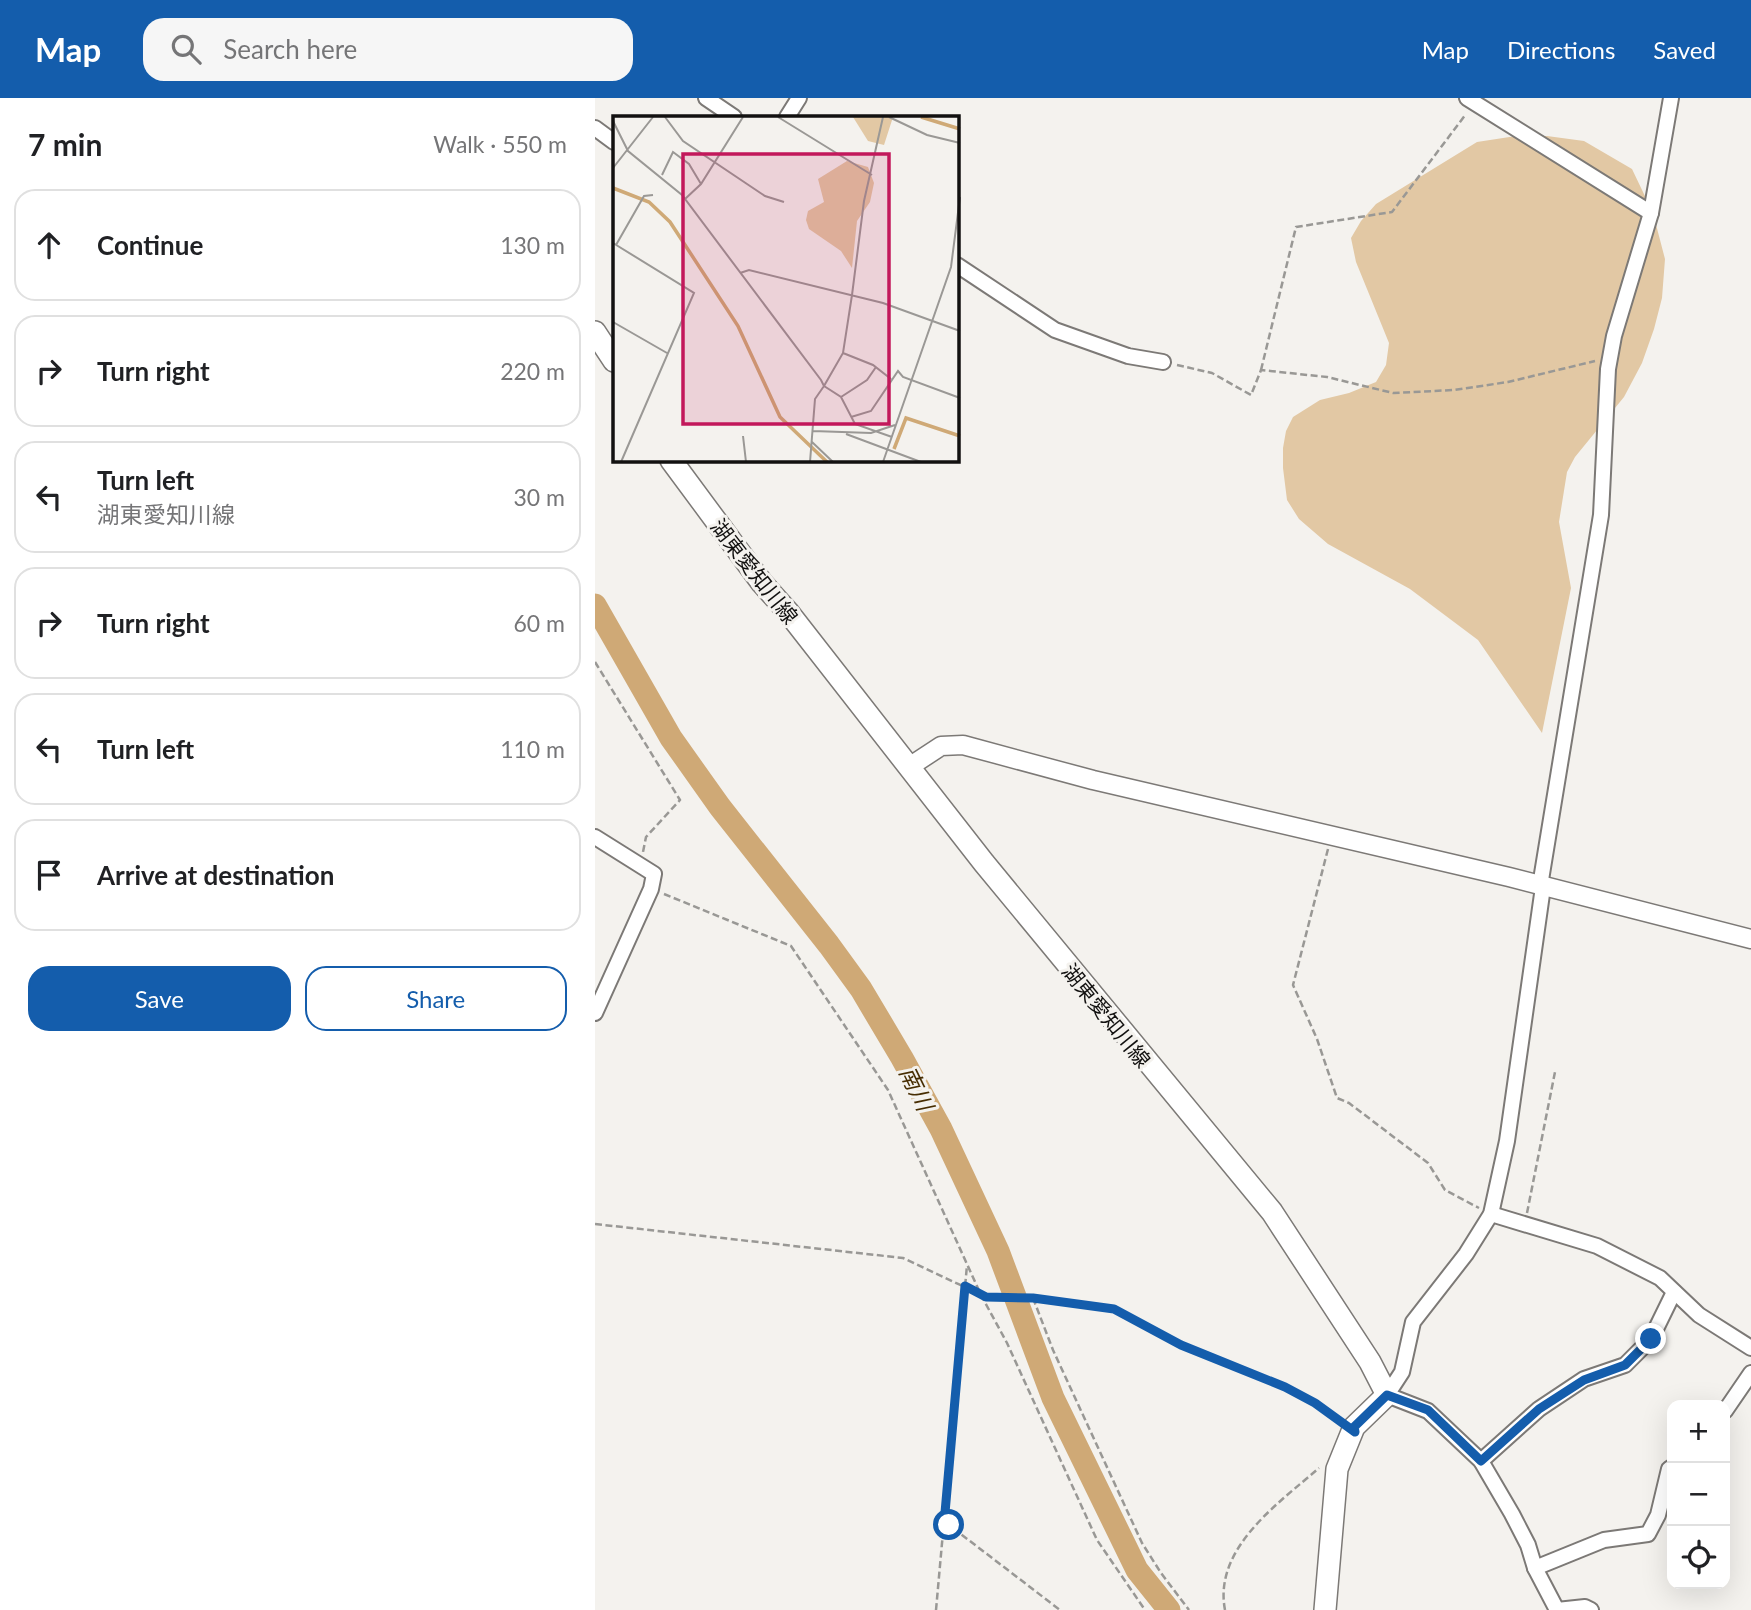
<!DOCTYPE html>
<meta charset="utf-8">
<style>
:root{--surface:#fff;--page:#f6f6f6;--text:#202124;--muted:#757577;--line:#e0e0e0;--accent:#145dac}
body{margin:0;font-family:Lato,"Noto Sans JP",sans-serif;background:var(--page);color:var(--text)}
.controls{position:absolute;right:21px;bottom:21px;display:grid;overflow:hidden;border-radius:14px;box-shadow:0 7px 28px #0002}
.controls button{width:63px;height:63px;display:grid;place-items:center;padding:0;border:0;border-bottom:2px solid var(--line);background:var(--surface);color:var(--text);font:35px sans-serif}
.stop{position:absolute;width:21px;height:21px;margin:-16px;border:5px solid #145dac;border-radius:50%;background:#fff}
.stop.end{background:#145dac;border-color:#fff;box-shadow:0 2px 7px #0008}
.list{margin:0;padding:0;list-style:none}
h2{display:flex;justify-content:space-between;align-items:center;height:91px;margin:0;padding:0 28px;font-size:30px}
h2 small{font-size:23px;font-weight:400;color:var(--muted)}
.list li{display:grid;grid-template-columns:46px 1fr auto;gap:21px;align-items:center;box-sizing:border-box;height:112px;margin:0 14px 14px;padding:0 14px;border:2px solid var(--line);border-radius:21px}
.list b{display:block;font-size:26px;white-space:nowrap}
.list p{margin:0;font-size:23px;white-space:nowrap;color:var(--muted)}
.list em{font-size:23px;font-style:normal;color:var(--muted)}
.actions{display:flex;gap:14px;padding:21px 28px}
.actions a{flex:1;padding:16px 0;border:2px solid var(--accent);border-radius:21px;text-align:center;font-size:24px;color:var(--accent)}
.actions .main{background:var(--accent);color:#fff}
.icon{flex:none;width:38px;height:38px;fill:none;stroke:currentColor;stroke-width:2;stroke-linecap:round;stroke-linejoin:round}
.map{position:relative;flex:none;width:1156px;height:1512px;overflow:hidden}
header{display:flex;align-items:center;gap:42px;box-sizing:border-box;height:98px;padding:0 35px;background:var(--accent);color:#fff}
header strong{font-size:33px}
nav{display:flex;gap:38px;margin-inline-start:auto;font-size:24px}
.search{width:490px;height:63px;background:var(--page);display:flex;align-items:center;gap:18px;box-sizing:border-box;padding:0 24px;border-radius:21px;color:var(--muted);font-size:26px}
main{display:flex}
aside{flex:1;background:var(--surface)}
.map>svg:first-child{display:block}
</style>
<header>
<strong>Map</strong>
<div class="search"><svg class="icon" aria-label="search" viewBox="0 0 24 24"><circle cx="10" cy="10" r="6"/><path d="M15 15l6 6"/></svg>Search here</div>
<nav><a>Map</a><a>Directions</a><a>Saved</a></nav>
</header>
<main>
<aside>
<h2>7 min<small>Walk · 550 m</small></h2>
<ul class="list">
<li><svg class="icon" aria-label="ahead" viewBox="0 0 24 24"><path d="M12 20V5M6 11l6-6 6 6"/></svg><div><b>Continue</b></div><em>130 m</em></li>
<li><svg class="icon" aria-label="right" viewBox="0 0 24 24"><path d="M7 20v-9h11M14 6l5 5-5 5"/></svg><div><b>Turn right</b></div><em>220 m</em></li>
<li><svg class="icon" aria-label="left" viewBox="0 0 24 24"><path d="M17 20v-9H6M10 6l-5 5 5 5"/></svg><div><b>Turn left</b><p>湖東愛知川線</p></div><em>30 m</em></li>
<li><svg class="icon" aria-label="right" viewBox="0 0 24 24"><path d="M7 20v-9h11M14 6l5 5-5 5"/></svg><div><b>Turn right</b></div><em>60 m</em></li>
<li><svg class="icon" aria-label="left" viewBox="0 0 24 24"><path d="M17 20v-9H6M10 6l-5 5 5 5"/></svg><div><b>Turn left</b></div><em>110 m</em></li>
<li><svg class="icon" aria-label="arrive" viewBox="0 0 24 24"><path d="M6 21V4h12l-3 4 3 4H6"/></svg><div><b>Arrive at destination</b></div></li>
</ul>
<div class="actions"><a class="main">Save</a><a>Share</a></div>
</aside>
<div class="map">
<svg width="1156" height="1512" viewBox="0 0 1156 1512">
<rect width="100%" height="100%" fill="#f4f2ee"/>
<!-- green -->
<polygon fill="#e2c8a4" points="921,38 952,38 989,43 1037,71 1058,115 1070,161 1067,200 1059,231 1047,265 1029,299 980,359 972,374 964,424 976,490 947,635 883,542 815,491 733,446 704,421 692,402 688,370 688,350 691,333 698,319 725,302 754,295 781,284 791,267 794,245 761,164 756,140 766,123 781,106 882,44"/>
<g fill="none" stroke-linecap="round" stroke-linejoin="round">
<!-- river -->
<polyline stroke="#cfa976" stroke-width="23" points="0,507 76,640 125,709 234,847 266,891 307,960 346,1031 403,1153 458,1300 542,1472 574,1512"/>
<defs>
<g id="minor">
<polyline points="111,0 139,19"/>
<polyline points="872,0 1056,115"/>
<polyline points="192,19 204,0"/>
<polyline points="0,30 19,44"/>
<polyline points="362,167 460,232 533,258 568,264"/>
<polyline points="0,739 59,776 56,791 0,915"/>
<polyline points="945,788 1006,417 1013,271 1019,238 1056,115 1076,0"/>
<polyline points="948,789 912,1043 896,1116 871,1156 818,1224 807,1274 792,1297 833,1313 886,1363 917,1416 933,1447 940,1470 962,1512"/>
<polyline points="896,1116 1002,1148 1065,1180 1104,1217 1156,1250"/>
<polyline points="1130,1313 1156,1275"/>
<polyline points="886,1363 944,1311 989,1281 1030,1267 1056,1241 1079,1194"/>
<polyline points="940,1470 1009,1442 1053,1436 1063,1417 1074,1371 1077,1369"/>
<polyline points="962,1512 990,1509 996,1512"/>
</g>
<polyline id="tertiary" points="314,669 346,648 368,647 498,682 914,779 1156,841"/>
<g id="primary">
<polyline points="0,234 19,263"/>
<polyline points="76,362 167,485 193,514 389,765 677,1114 775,1264 792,1297 759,1329 742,1371 730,1512"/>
</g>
</defs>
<!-- minor casing -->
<use href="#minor" stroke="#7c7976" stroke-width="18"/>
<!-- tertiary casing -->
<use href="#tertiary" stroke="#7c7976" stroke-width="21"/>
<!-- primary casing -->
<use href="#primary" stroke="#7c7976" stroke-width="24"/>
<!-- path -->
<g stroke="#999895" stroke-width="2.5" stroke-dasharray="7 3.5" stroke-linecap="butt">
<polyline points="582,267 617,275 656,297 666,272 732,279 798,295 859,292 913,284 1000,263"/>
<polyline points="666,272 701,129 797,114 871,16"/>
<polyline points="0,564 85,702 51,739 48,754"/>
<polyline points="733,751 698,887 722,941 742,1000 754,1005 833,1065 850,1092 884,1110"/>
<polyline points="69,796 196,848 293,992 386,1197 412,1245 502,1442 550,1512"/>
<polyline points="932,1115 960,974"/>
<polyline points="0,1126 308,1160 391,1199 438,1200 519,1211 586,1247 690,1289 720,1305 744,1322"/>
<polyline points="438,1200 458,1252 547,1445 566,1475 594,1512"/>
<polyline points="349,1426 354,1427 465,1512"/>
<polyline points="341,1512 372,1167"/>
<path d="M630,1512C618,1450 684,1405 724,1370"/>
</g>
<!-- minor -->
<use href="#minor" stroke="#fff" stroke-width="14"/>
<!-- tertiary -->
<use href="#tertiary" stroke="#fff" stroke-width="18"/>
<!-- primary -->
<use href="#primary" stroke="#fff" stroke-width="21"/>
</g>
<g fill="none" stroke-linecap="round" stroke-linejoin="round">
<!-- route -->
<polyline stroke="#145dac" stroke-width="9" points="354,1427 349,1426 370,1188 391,1199 438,1200 519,1211 586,1247 690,1289 720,1305 760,1334 759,1329 792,1297 833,1312 886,1363 944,1311 989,1282 1030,1267 1056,1241"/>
</g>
<g text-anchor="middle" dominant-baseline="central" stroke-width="6" stroke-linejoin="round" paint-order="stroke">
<!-- street labels -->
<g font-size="21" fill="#121110" stroke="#f4f2ee">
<text transform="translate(160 473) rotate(52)">湖東愛知川線</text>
<text transform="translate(512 917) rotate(51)">湖東愛知川線</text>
</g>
<!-- water labels -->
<g font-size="23" font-style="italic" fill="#472d02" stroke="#f4f2ee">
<text transform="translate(322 990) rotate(64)">南川</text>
</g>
</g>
<!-- overview -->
<g transform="translate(18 18)">
<rect width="346" height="346" fill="#f4f2ee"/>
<path d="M240,1H280L271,29L255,25ZM234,45L255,51L261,67L257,86L244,105L239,152L228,135L196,113L193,104L195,95L211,86L205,63Z" fill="#e2c8a4"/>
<path fill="none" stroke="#cfa976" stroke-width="3.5" d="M308,1L347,13M0,72L36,86L57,106L125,210L167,301L214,346M281,333L293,302L347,320"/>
<path fill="none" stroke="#9a9895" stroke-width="2" d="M52,1L70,25L152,80L171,86M165,1L259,59M276,1L314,19L347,27M0,5L15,35L69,79L208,264L211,270L202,283L197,346M0,52L40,1M49,59L60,36L76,48L88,68M72,83L88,68L130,1M0,127L81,177L8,346M3,129L31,80L40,79M127,157L136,154L270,187L347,215M239,179L230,237L211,270L228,281L242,308L279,321M239,179L251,85L270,1M0,206L54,237M230,237L260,249L278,263M228,281L254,264L263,251M238,301L258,295L285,255L290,261L347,282M200,315L258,317L282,309M233,318L308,346M130,320L133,346M199,326L220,346M270,346L338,151L347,81"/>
<path fill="#c2185b" fill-opacity="0.15" stroke="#c2185b" stroke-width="3.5" d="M70,38H276V308H70Z"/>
<rect width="346" height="346" fill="none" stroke="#121110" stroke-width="3.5"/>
</g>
</svg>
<div class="controls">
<button>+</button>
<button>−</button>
<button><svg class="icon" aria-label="locate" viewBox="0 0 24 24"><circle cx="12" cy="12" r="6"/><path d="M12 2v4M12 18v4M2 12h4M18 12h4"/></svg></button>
</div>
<div class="stop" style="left:354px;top:1427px"></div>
<div class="stop end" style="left:1056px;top:1241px"></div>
</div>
</main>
